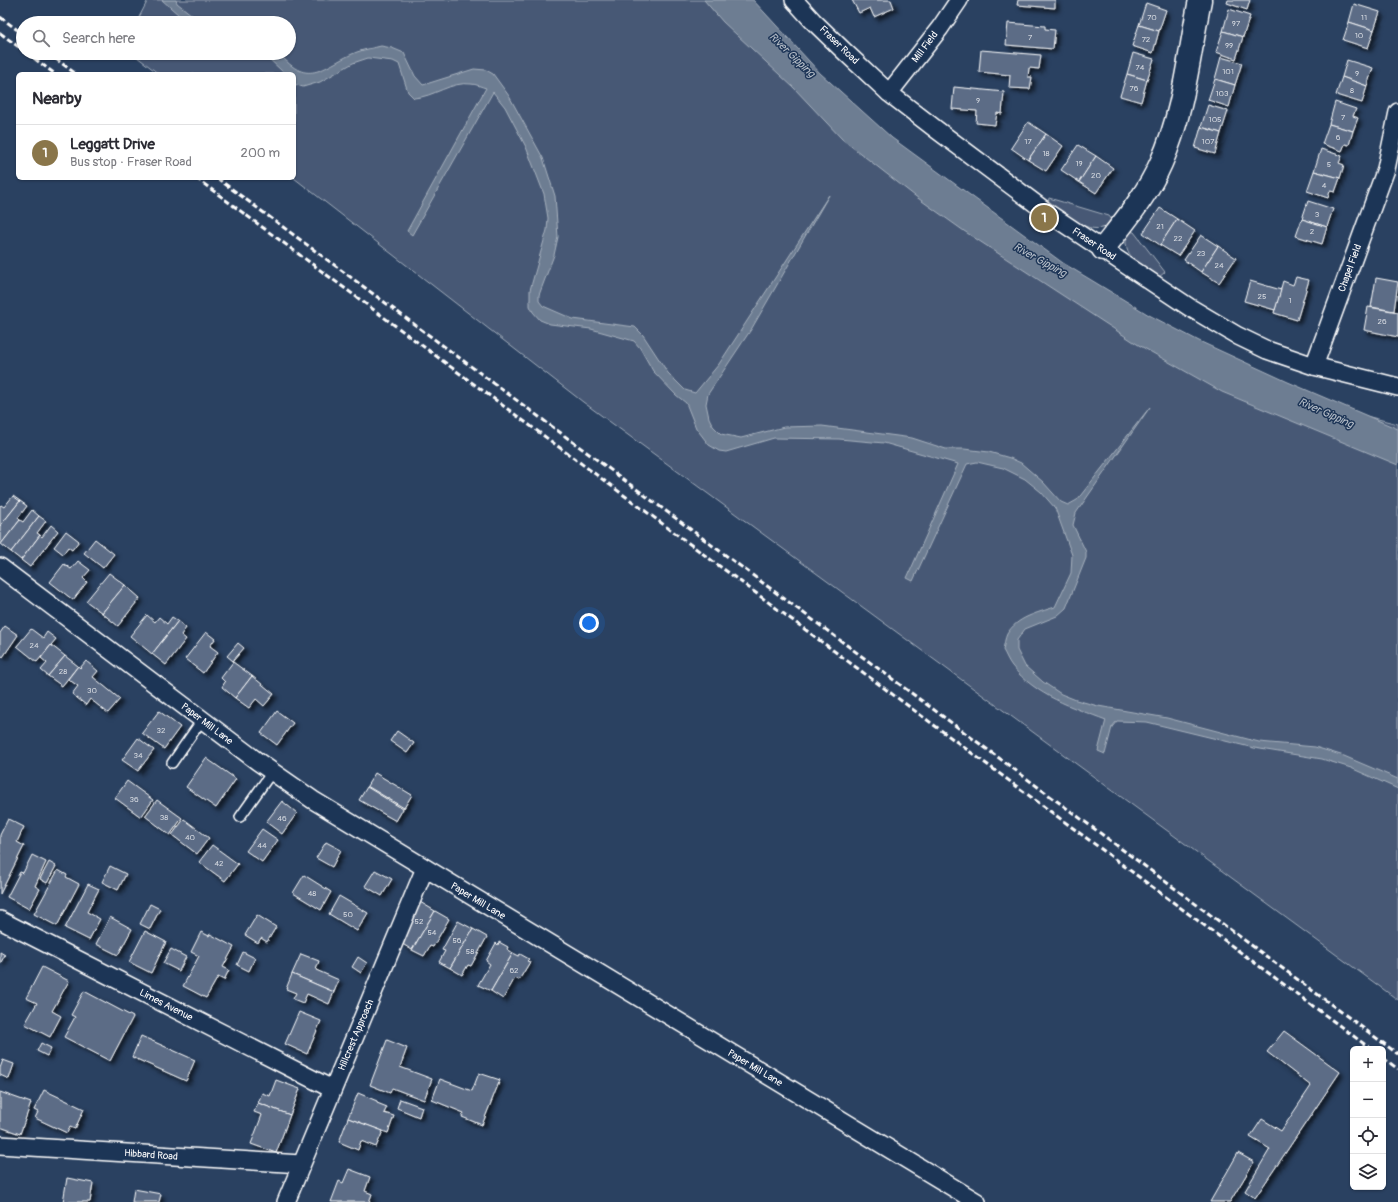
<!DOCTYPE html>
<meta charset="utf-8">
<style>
:root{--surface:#fff;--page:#f2f2f3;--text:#2b2b33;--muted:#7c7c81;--line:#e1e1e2;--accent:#8a764a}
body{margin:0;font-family:Pangolin,sans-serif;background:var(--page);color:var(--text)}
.controls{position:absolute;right:12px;bottom:12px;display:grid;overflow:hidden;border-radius:6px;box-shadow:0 1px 3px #0004}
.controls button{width:36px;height:36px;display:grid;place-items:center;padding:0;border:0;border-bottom:1px solid var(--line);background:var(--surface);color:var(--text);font:20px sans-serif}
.you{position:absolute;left:589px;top:623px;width:14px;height:14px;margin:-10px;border:3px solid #fff;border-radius:50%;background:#1a73e8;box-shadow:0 0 0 6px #1a73e833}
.badge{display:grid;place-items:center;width:26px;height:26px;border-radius:50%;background:var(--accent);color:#fff;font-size:13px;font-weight:700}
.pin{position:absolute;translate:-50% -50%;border:2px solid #fff;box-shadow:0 1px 4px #0006}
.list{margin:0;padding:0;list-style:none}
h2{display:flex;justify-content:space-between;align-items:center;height:52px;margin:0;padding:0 16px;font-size:17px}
h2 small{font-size:13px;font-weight:400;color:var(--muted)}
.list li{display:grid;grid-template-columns:26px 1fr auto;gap:12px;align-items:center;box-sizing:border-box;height:56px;padding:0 16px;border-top:1px solid var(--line)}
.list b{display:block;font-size:15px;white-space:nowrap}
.list p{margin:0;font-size:13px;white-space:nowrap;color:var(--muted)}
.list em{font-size:13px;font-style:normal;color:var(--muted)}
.icon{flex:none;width:22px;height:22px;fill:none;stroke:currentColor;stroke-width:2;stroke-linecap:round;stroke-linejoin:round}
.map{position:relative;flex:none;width:1398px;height:1202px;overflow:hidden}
.search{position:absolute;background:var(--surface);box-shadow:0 1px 3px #0004;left:16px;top:16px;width:280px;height:44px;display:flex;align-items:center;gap:10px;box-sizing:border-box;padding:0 14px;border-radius:22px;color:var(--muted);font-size:15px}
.panel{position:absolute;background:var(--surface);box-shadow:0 1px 3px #0004;left:16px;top:72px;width:280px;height:108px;border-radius:6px}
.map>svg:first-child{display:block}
</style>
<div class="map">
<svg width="1398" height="1202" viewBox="0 0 1398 1202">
<defs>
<filter id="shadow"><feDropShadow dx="3.5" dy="3.5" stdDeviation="2" flood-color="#0009"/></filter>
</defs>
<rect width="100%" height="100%" fill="#2a4161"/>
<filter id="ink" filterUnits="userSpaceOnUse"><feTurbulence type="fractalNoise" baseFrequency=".025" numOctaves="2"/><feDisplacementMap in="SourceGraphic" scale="8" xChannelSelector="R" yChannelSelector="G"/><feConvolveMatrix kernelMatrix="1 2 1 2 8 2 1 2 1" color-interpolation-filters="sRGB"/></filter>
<g filter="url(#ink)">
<!-- green -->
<g fill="#465975" stroke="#a2acba">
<polygon points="148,0 729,0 944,195 1258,389 1398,424 1398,1000 583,402 294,178 294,74 159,74 132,53 289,53 289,23 136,23"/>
<path d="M1049,198L1109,216L1113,221C1095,242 1064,214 1048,203Z"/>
<path d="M1127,231L1134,232L1165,272L1158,278C1140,265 1121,257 1127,231Z"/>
</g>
<!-- water -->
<g fill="#6d7d92" stroke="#a7b1be">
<polygon points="162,0 176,0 177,3 202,23 188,23"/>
<polygon points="704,0 753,0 820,73 892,138 1063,263 1149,315 1199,341 1288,382 1398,429 1398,465 1222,392 1137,344 964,231 915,196 842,139 794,88 723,22"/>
<path d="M381,46L392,48L404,53L415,76L423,85L474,69L486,70L493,74L509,96L543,158L555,196L558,237L554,255L539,295V301L543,306L573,319L635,327L643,335L668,373L685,390L695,393L719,364L829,195L752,328L708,394L706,404L709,418L713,426L721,434L741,438L784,427L822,426L912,438L946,449H964L989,452L1010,458L1021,463L1043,482L1061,502L1068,505L1077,500L1150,407L1076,513L1073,525L1086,552V558L1066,608L1057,616L1025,629L1017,640V650L1025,666L1043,682L1061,694L1076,700L1098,706L1167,718L1259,742L1315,747L1344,756L1398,779V789L1351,768L1322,759L1254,748L1147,722L1117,721L1112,727L1105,754L1098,751L1106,720C1072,707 1036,696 1012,666C1008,661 1006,655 1003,650C1004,645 1005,638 1007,634C1017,617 1037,613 1055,607L1071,573L1072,555L1055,508L1041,492L1025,479L1003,468L977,462L967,464L913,581L907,578L958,464L884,443L839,439L774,438L726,452L719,451L709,445L696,428L686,403L676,395L653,371L640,348L634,341L591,329L550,324L540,320L533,312L530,306V290L547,230L548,218L544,194L526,147L505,107L493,92L412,235L407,231L486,88C482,87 476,84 471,84C451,81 434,97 414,98L408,92L399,64L393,61L368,58L353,63L320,82L303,87L294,84V74H285L263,53H279C309,90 324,65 357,52C365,49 374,48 381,46Z"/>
</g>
<!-- building -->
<g fill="#5b6c86" stroke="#fff" filter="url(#shadow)">
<polygon points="852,0 891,0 894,8 874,17 870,8 859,13"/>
<polygon points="1018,0 1055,0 1055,8 1017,5"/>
<polygon points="1228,0 1250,0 1247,10 1227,3"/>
<polygon points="1146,3 1166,10 1159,31 1139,25"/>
<polygon points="1354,4 1380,12 1374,30 1349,22"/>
<polygon points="1229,9 1250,16 1243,37 1223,31"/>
<polygon points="1349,22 1374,30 1368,48 1343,40"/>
<polygon points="1008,23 1045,26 1045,29 1055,30 1053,49 1006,45"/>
<polygon points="1139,25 1159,31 1153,53 1132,46"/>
<polygon points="1223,31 1243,37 1236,59 1216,52"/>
<polygon points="981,50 1041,55 1039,69 1029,68 1028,77 1032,77 1030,89 1009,88 1010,75 979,72"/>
<polygon points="1133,53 1154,59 1147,80 1127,74"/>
<polygon points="1221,57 1242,63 1235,85 1215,79"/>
<polygon points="1347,60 1373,68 1367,86 1342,77"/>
<polygon points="1127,74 1147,80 1141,102 1120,96"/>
<polygon points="1342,77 1367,86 1362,103 1336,95"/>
<polygon points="1215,79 1235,85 1229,107 1208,100"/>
<polygon points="954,87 1004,92 1002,114 997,113 995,125 976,123 977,111 952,109"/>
<polygon points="1335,102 1356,109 1353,116 1358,118 1353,131 1329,124"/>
<polygon points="1208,105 1228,111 1221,133 1201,127"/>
<polygon points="1028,122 1046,134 1028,160 1011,148"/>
<polygon points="1329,124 1353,131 1349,145 1345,144 1342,151 1322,144"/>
<polygon points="1201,127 1221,133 1215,154 1195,148"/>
<polygon points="1046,134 1063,146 1046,171 1028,160"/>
<polygon points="1078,145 1096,156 1079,182 1061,170"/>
<polygon points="1321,149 1342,156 1339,163 1344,165 1340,178 1314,171"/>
<polygon points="1096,156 1113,168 1096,193 1079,182"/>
<polygon points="1314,171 1340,178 1335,192 1330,191 1328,198 1307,191"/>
<polygon points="1308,201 1333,209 1327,227 1302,219"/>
<polygon points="1160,208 1177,219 1160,245 1143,233"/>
<polygon points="1177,219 1195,231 1178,256 1160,245"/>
<polygon points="1302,219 1327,227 1322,244 1296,236"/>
<polygon points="1201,235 1218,246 1201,272 1184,260"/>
<polygon points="1218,246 1236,258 1219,283 1201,272"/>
<polygon points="1296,277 1309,280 1297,320 1274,313 1283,281 1293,285"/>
<polygon points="1376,278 1398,282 1394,311 1371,307"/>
<polygon points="1250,281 1281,290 1275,310 1244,301"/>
<polygon points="1368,307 1398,312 1398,337 1364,330"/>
<polygon points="13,496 20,501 0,526 0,506 1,505 4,507"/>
<polygon points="20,501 27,506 18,518 20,520 1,544 0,543 0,526"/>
<polygon points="32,510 39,516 11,552 1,544 20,520 23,522"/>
<polygon points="39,516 46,521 37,533 40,535 21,560 11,552"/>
<polygon points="51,525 58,531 30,567 21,560 40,535 42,537"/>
<polygon points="66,531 79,541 72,550 68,547 63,554 54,547"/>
<polygon points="95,539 114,554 103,568 84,553"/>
<polygon points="78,561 90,570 83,578 87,582 73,600 50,582 64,564 71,569"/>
<polygon points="109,573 125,585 102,613 86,601"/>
<polygon points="125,585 140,598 118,626 102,613"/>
<polygon points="147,615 155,622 159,617 167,624 172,617 178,621 152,654 130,636"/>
<polygon points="178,621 186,628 181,635 186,639 166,665 152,654"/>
<polygon points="5,626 18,635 3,657 0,654 0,633"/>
<polygon points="31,629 43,638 47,632 56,639 37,662 17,646"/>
<polygon points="206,632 215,639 210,646 218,652 203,673 185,659"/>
<polygon points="238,643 244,648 233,661 227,656"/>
<polygon points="51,645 65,656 48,676 41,670 47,663 41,658"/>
<polygon points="65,656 78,666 62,686 48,676"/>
<polygon points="86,661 98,671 93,677 120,699 108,713 90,699 86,705 72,694 78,686 68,679 78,666 80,668"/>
<polygon points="233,662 252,676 235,698 222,687 225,682 221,678"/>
<polygon points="252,676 274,694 264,706 256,699 249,708 235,698"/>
<polygon points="159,711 180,727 164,749 142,733"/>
<polygon points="277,711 293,723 277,745 261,733"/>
<polygon points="397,731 414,743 407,753 390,741"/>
<polygon points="138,738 154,750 138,771 122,760"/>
<polygon points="206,758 236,779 216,808 186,787"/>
<polygon points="375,773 412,795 404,808 367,786"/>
<polygon points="127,781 153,800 141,817 115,798"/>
<polygon points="367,787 403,809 396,821 359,800"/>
<polygon points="157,800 182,818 170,835 145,816"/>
<polygon points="282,801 297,813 282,834 266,822"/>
<polygon points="8,819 24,827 17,842 24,846 0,894 0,835"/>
<polygon points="184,819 209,838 197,854 172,835"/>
<polygon points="262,829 278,840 262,862 246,851"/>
<polygon points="326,842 341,850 332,867 316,858"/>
<polygon points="212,845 238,864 225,881 199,862"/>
<polygon points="32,855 46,862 35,886 40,889 29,909 7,897 20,872 23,873"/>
<polygon points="49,862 56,866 47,883 40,879"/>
<polygon points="110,866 126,874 118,890 102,882"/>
<polygon points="58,870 67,875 66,877 79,884 57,926 34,914"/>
<polygon points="375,870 392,879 382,896 365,886"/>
<polygon points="304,875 331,892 321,910 293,893"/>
<polygon points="88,884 99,889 87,912 100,919 89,940 65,928"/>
<polygon points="339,896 368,913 357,931 329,914"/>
<polygon points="420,902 435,911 412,950 401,943 404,931"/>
<polygon points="150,904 160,909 150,929 140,924"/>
<polygon points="435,911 449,919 433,947 430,946 424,956 412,950"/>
<polygon points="257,915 276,927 267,942 261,938 258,943 245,935"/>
<polygon points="110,917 132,929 118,955 96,944"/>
<polygon points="458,921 473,929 450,968 439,962 445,951 442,950"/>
<polygon points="473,929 487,937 471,966 468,965 462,975 450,968"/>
<polygon points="145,931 166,942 151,973 129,962"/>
<polygon points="201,932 209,936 210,934 234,947 223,967 229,970 224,980 218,977 206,998 183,986 199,956 191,952"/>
<polygon points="499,942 508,947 507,949 513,953 491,991 478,985 490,964 486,961 496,943 498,945"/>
<polygon points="171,949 186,957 179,971 163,963"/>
<polygon points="0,952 5,955 0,964"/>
<polygon points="243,952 255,958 249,971 237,965"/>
<polygon points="513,953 519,956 520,954 529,959 527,961 530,962 519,980 515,978 503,999 491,991"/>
<polygon points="301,954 319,961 316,970 339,980 334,992 292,974"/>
<polygon points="358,957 367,963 361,973 352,967"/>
<polygon points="42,967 69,981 52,1011 61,1016 50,1037 25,1024 37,1003 26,998"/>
<polygon points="292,974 334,992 329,1004 307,994 303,1003 293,999 296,993 286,989"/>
<polygon points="84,991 133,1017 110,1061 64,1037 75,1017 71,1015"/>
<polygon points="299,1012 321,1021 307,1054 285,1044"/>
<polygon points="1284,1031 1340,1072 1255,1198 1245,1191 1270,1149 1250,1137 1262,1119 1281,1131 1311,1086 1267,1052"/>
<polygon points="141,1036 195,1060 186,1081 132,1057"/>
<polygon points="387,1040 407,1048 400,1067 432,1079 424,1100 392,1088 390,1093 370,1085"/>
<polygon points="41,1043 51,1048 47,1056 37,1051"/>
<polygon points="3,1060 14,1064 9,1079 0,1075 0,1068"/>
<polygon points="479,1073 500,1080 482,1125 462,1117 464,1113 432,1100 440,1079 472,1091"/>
<polygon points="276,1080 300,1089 290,1115 258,1103 262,1093 270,1096"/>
<polygon points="44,1090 84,1109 75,1129 70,1127 67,1133 35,1118 38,1112 34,1110"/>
<polygon points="0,1092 31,1103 20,1134 0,1127"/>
<polygon points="358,1093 377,1101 377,1103 387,1107 384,1113 394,1116 388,1133 348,1118"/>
<polygon points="400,1099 422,1107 419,1117 397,1108"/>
<polygon points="258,1103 290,1115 276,1153 251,1144 262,1115 254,1112"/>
<polygon points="348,1118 383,1131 376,1147 361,1141 358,1150 339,1142"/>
<polygon points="1238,1153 1254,1162 1230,1202 1210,1202"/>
<polygon points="349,1169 370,1177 365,1191 372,1194 369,1202 331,1202 339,1181 343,1183"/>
<polygon points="67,1178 93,1183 90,1202 63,1202"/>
<polygon points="134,1189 161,1194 159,1202 132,1202"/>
</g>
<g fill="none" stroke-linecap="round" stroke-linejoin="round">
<defs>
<g id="lane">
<polyline points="172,763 202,720"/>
<polyline points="240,817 272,772"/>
</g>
<g id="street">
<polyline points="794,0 813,21 844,51 889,93 937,130 1048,213 1189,307 1238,336 1267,350 1314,366 1398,387"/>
<polyline points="889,93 940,28 959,0"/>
<polyline points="1314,366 1386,169 1398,112"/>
<polyline points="0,567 257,761 313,800 977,1202"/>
<polyline points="0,920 332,1089"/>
<polyline points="0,1145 301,1164"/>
<polyline points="286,1202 425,868"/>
</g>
<path id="secondary" d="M1103,249C1124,222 1147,195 1161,163C1184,112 1189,54 1200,0"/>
</defs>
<!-- lane casing -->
<use href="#lane" stroke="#fff" stroke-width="12"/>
<!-- street casing -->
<use href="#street" stroke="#fff" stroke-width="20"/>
<!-- secondary casing -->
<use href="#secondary" stroke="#fff" stroke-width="25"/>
<!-- lane -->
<use href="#lane" stroke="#1d3557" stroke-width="9"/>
<!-- street -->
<use href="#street" stroke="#1d3557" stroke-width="17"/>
<!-- secondary -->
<use href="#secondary" stroke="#1d3557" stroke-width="22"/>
<!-- rail -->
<g stroke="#fff" stroke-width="3" stroke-dasharray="6 3" stroke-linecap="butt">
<polyline points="0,17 23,34"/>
<polyline points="0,33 23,50"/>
<polyline points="27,53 55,74"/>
<polyline points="48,53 76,74"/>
<polyline points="196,178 1371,1049"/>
<polyline points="217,178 1398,1054"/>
<polyline points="1383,1058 1398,1069"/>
</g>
</g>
</g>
<g text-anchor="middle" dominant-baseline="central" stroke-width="3" stroke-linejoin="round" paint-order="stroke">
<!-- number labels -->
<g font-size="8" fill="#d6dae1">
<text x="1152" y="17">70</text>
<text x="1364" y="17">11</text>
<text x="1236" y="23">97</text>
<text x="1359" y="35">10</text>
<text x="1030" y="37">7</text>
<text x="1146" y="39">72</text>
<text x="1229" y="45">99</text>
<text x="1140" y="67">74</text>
<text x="1228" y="71">101</text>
<text x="1357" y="73">9</text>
<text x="1134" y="88">76</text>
<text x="1352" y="90">8</text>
<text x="1222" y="93">103</text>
<text x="978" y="100">9</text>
<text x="1343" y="117">7</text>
<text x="1215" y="119">105</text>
<text x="1338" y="137">6</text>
<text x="1028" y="141">17</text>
<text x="1208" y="141">107</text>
<text x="1046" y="153">18</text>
<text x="1079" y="163">19</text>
<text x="1329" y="164">5</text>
<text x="1096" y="175">20</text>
<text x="1324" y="185">4</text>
<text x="1317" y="214">3</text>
<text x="1160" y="226">21</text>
<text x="1312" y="231">2</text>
<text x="1178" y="238">22</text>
<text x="1201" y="253">23</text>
<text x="1219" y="265">24</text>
<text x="1262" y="296">25</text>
<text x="1290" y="300">1</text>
<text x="1382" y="321">26</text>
<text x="34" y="645">24</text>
<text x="63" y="671">28</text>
<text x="92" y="690">30</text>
<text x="161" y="730">32</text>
<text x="138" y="755">34</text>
<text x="134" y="799">36</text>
<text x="164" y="817">38</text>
<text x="282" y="818">46</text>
<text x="190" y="837">40</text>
<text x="262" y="845">44</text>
<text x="219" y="863">42</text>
<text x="312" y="893">48</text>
<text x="348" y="914">50</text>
<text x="419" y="921">52</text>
<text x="432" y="932">54</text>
<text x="457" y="940">56</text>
<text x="470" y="951">58</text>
<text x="514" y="970">62</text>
</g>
<!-- street labels -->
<g font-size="10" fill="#fff" stroke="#1d3557">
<text transform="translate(839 45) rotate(44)">Fraser Road</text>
<text transform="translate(925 47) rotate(-53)">Mill Field</text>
<text transform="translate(1094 244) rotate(34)">Fraser Road</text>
<text transform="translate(1350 268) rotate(-70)">Chapel Field</text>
<text transform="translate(207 724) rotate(37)">Paper Mill Lane</text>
<text transform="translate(478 901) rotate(31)">Paper Mill Lane</text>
<text transform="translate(166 1005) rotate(27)">Limes Avenue</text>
<text transform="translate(356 1035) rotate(-67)">Hillcrest Approach</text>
<text transform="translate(755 1068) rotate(31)">Paper Mill Lane</text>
<text transform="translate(151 1155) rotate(4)">Hibbard Road</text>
</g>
<!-- water labels -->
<g font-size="11" font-style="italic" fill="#b6bec8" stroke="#1d3557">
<text transform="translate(792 55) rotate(44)">River Gipping</text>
<text transform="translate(1040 260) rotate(29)">River Gipping</text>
<text transform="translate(1326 413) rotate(24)">River Gipping</text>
</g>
</g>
</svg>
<div class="controls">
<button>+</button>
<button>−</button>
<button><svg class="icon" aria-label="locate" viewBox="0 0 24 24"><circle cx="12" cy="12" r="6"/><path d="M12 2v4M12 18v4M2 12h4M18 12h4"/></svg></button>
<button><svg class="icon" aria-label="layers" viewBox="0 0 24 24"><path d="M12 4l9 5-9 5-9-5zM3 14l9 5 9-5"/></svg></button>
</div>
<div class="you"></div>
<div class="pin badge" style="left:1044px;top:218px">1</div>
<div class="search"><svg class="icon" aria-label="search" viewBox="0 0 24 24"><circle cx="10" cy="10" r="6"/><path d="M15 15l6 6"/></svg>Search here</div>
<section class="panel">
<h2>Nearby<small></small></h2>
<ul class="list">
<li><span class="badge">1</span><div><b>Leggatt Drive</b><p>Bus stop · Fraser Road</p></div><em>200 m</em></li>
</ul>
</section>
</div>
